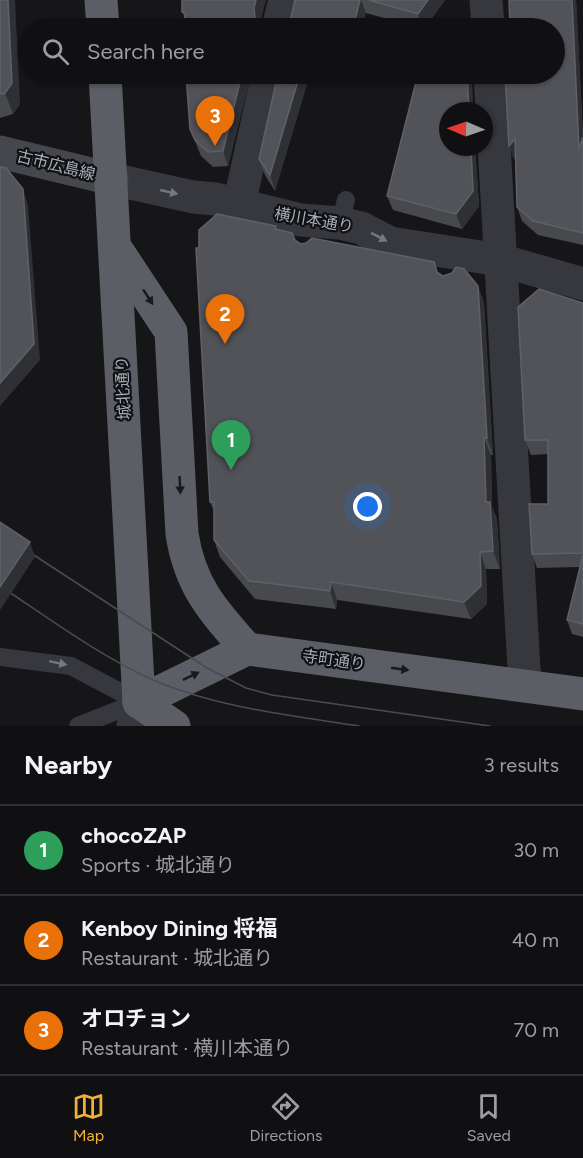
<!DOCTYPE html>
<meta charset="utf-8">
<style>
:root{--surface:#101012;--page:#19191b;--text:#f1f3f6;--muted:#9c9d9f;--line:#303032;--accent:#f2b134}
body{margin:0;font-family:Figtree,"Noto Sans JP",sans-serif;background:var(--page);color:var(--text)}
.compass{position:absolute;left:439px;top:102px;width:54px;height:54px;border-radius:50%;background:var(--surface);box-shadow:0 2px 4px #0004;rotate:272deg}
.you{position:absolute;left:368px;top:507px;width:21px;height:21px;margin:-15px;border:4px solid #fff;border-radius:50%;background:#1a73e8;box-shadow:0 0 0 9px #1a73e833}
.badge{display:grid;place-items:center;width:39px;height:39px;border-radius:50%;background:var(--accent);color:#fff;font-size:20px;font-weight:700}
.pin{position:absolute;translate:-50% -50px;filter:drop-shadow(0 2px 3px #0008)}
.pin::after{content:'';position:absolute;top:32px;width:21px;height:18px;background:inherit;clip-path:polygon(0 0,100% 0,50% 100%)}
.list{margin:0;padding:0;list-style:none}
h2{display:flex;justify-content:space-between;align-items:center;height:78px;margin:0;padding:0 24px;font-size:26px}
h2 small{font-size:20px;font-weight:400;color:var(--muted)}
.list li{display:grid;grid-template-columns:39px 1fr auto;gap:18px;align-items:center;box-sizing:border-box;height:90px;padding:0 24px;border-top:2px solid var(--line)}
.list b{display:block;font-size:22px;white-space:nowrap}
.list p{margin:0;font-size:20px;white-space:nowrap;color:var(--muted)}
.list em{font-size:20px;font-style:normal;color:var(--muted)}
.icon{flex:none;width:33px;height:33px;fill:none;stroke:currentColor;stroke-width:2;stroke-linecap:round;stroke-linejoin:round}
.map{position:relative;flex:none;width:583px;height:726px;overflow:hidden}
.search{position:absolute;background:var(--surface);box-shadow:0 2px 4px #0004;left:18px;right:18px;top:18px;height:66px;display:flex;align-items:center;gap:15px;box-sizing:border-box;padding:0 21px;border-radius:33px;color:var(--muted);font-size:22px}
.sheet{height:348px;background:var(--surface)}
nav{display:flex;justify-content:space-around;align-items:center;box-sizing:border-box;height:84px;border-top:2px solid var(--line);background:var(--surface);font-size:16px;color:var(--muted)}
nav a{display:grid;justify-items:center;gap:3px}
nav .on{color:var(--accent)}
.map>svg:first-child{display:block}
</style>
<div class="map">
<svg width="583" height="726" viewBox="0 0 583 726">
<rect width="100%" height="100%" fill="#161618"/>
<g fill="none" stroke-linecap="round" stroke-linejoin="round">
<!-- service -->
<g stroke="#37383d" stroke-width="18">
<polyline points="340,223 346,200"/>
<polyline points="0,657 71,666 139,702"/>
<polyline points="78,726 139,702"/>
</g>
<!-- minor -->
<g stroke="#37383d" stroke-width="33">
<polyline points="486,0 488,28"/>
<polyline points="278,28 285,0"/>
<polyline points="490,74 525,686"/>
<polyline points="112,179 193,197 216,199 301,220 340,223 361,228 390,243 500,260 583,284"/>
<polyline points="239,205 268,74"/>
</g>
<!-- tertiary -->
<polyline stroke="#37383d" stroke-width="33" points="133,726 139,702"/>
<!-- secondary -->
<polyline stroke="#45474d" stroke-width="33" points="0,152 112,179"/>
<!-- trunk -->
<g stroke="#5b5e65" stroke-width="33">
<polyline points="101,0 103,28"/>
<polyline points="105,74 139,702"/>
<path d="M117,250L171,332L182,534C190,586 213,611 247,649"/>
<polyline points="139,702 247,649 583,694"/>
<polyline points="139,702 174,726"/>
</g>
<!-- tram -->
<g stroke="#4a4c52" stroke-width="1.5">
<polyline points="0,533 207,668 246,688 272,695 490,726"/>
<path d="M0,586C50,619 98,655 153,680C218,708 289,715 359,726"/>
</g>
</g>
<!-- wall -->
<g fill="#47494d">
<polygon points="0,0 20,104 13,114 0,118"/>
<polygon points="295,0 445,0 425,28 420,28 366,13 285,26 291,17"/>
<polygon points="576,0 583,136 583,245 538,235 522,221 517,207 515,158 514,160 555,74"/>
<polygon points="182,12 260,23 186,28 183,22 185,18"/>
<polygon points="251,74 228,166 213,167 201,156 190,129"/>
<polygon points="278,74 335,74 332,83 309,77 275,191 265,175 259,159"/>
<polygon points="471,75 473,111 448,111 448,147 475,147 479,206 462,229 393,210 387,196"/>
<polygon points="277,229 301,244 434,262 437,273 443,276 478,286 484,303 493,455 491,455 492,507 497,519 500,569 486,569 487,604 471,619 337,600 336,609 255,599 220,557 214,540 214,511 210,502 199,248"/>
<polygon points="583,303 583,637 572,634 567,620 580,567 537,568 532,554 548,504 548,454 531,455 525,440"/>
</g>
<!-- shaded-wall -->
<g fill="#2f3033">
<polygon points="8,0 15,0 20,104 13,114 5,93"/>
<polygon points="256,0 266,0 260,23 260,28 255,18 254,8"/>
<polygon points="360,0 361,0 366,13 362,28 353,28"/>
<polygon points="428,0 445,0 425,28 423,28 418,14"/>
<polygon points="572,0 576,0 583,136 579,149"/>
<polygon points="242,74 251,74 228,166 223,151"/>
<polygon points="300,74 307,74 309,77 275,191 270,175"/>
<polygon points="329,74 335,74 332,83"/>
<polygon points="467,74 472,74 473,111 469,111"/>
<polygon points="515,139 519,152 514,160 509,146"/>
<polygon points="471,147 475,147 479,206 462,229 456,214"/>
<polygon points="23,189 28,205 40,360 0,406 0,383"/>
<polygon points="478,286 484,303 493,455 487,438"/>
<polygon points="484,438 491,455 492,507 497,519 500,569 493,551 486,502"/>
<polygon points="30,542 35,557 0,610 0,587"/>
<polygon points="480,552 486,569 487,604 471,619 464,602"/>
<polygon points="331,582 337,600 336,609 330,591"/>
</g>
<!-- building -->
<g fill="#525359" stroke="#5f6168" stroke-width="1.5">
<polygon points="0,0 8,0 12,83 5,93 0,94"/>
<polygon points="182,0 256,0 254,8 255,18 260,26 264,28 186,28 187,24 183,22 186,13 182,12"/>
<polygon points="295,0 360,0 353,28 281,28 285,26 291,17"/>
<polygon points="369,0 428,0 418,14"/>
<polygon points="509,0 572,0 579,149 583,137 583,233 533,221 517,207 515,139 509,146 505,74 555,74 555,28 510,28"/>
<polygon points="186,74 242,74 223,151 208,152 195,140 190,129"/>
<polygon points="278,74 300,74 270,175 259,159"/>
<polygon points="418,74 467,74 469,111 448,111 448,147 471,147 473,191 456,214 387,196"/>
<polygon points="0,167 6,168 23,189 34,344 0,383"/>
<polygon points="217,214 276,226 275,229 292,233 295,240 301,244 306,243 312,238 434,262 437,272 443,276 452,273 456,267 464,269 478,286 487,438 484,438 486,502 490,502 493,551 480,552 481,586 464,602 331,582 330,591 249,581 214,540 214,502 210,502 196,248 199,248 199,230"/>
<polygon points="539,289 583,303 583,553 532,554 529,504 548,504 548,440 525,440 518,307"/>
<polygon points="0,522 30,542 0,587"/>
<polygon points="583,555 583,624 567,620"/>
</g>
<!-- one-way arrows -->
<defs><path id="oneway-solid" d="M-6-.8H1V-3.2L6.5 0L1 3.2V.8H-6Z" transform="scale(1.5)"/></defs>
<g fill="#757881">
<use href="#oneway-solid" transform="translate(169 192) rotate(13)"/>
<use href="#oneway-solid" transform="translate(379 237) rotate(27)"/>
<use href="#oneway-solid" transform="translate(58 663) rotate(12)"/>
</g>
<g fill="#18191b">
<use href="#oneway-solid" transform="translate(148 297) rotate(57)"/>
<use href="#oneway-solid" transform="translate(180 485) rotate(87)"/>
<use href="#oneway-solid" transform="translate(400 669) rotate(8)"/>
<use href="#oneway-solid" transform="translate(191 676) rotate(-26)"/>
</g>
<g text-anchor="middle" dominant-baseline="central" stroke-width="4.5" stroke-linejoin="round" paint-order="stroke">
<!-- street labels -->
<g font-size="16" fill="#a8adb8" stroke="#111113">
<text transform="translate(56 165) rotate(14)">古市広島線</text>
<text transform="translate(314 220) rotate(10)">横川本通り</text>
<text transform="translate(123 388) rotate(-93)">城北通り</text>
<text transform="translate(334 660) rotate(8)">寺町通り</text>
</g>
</g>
</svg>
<svg class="compass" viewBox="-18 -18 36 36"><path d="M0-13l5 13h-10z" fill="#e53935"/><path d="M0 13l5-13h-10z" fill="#9c9d9f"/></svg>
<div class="you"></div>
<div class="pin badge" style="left:231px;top:470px;background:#2e9e5b">1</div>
<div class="pin badge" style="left:225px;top:344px;background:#e8710a">2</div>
<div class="pin badge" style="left:215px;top:146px;background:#e8710a">3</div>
<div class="search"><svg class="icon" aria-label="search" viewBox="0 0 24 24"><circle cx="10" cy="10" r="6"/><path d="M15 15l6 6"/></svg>Search here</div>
</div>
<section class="sheet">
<h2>Nearby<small>3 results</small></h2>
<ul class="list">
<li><span class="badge" style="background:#2e9e5b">1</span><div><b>chocoZAP</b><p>Sports · 城北通り</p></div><em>30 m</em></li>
<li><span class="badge" style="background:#e8710a">2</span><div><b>Kenboy Dining 将福</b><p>Restaurant · 城北通り</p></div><em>40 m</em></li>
<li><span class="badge" style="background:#e8710a">3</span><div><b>オロチョン</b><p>Restaurant · 横川本通り</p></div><em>70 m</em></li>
</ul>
</section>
<nav>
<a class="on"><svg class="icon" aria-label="map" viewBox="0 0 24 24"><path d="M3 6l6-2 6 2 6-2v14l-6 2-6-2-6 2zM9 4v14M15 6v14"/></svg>Map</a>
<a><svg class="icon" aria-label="directions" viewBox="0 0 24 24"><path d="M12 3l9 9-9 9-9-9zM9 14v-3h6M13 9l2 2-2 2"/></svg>Directions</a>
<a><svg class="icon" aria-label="saved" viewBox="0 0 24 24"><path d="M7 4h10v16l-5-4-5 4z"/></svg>Saved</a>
</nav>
